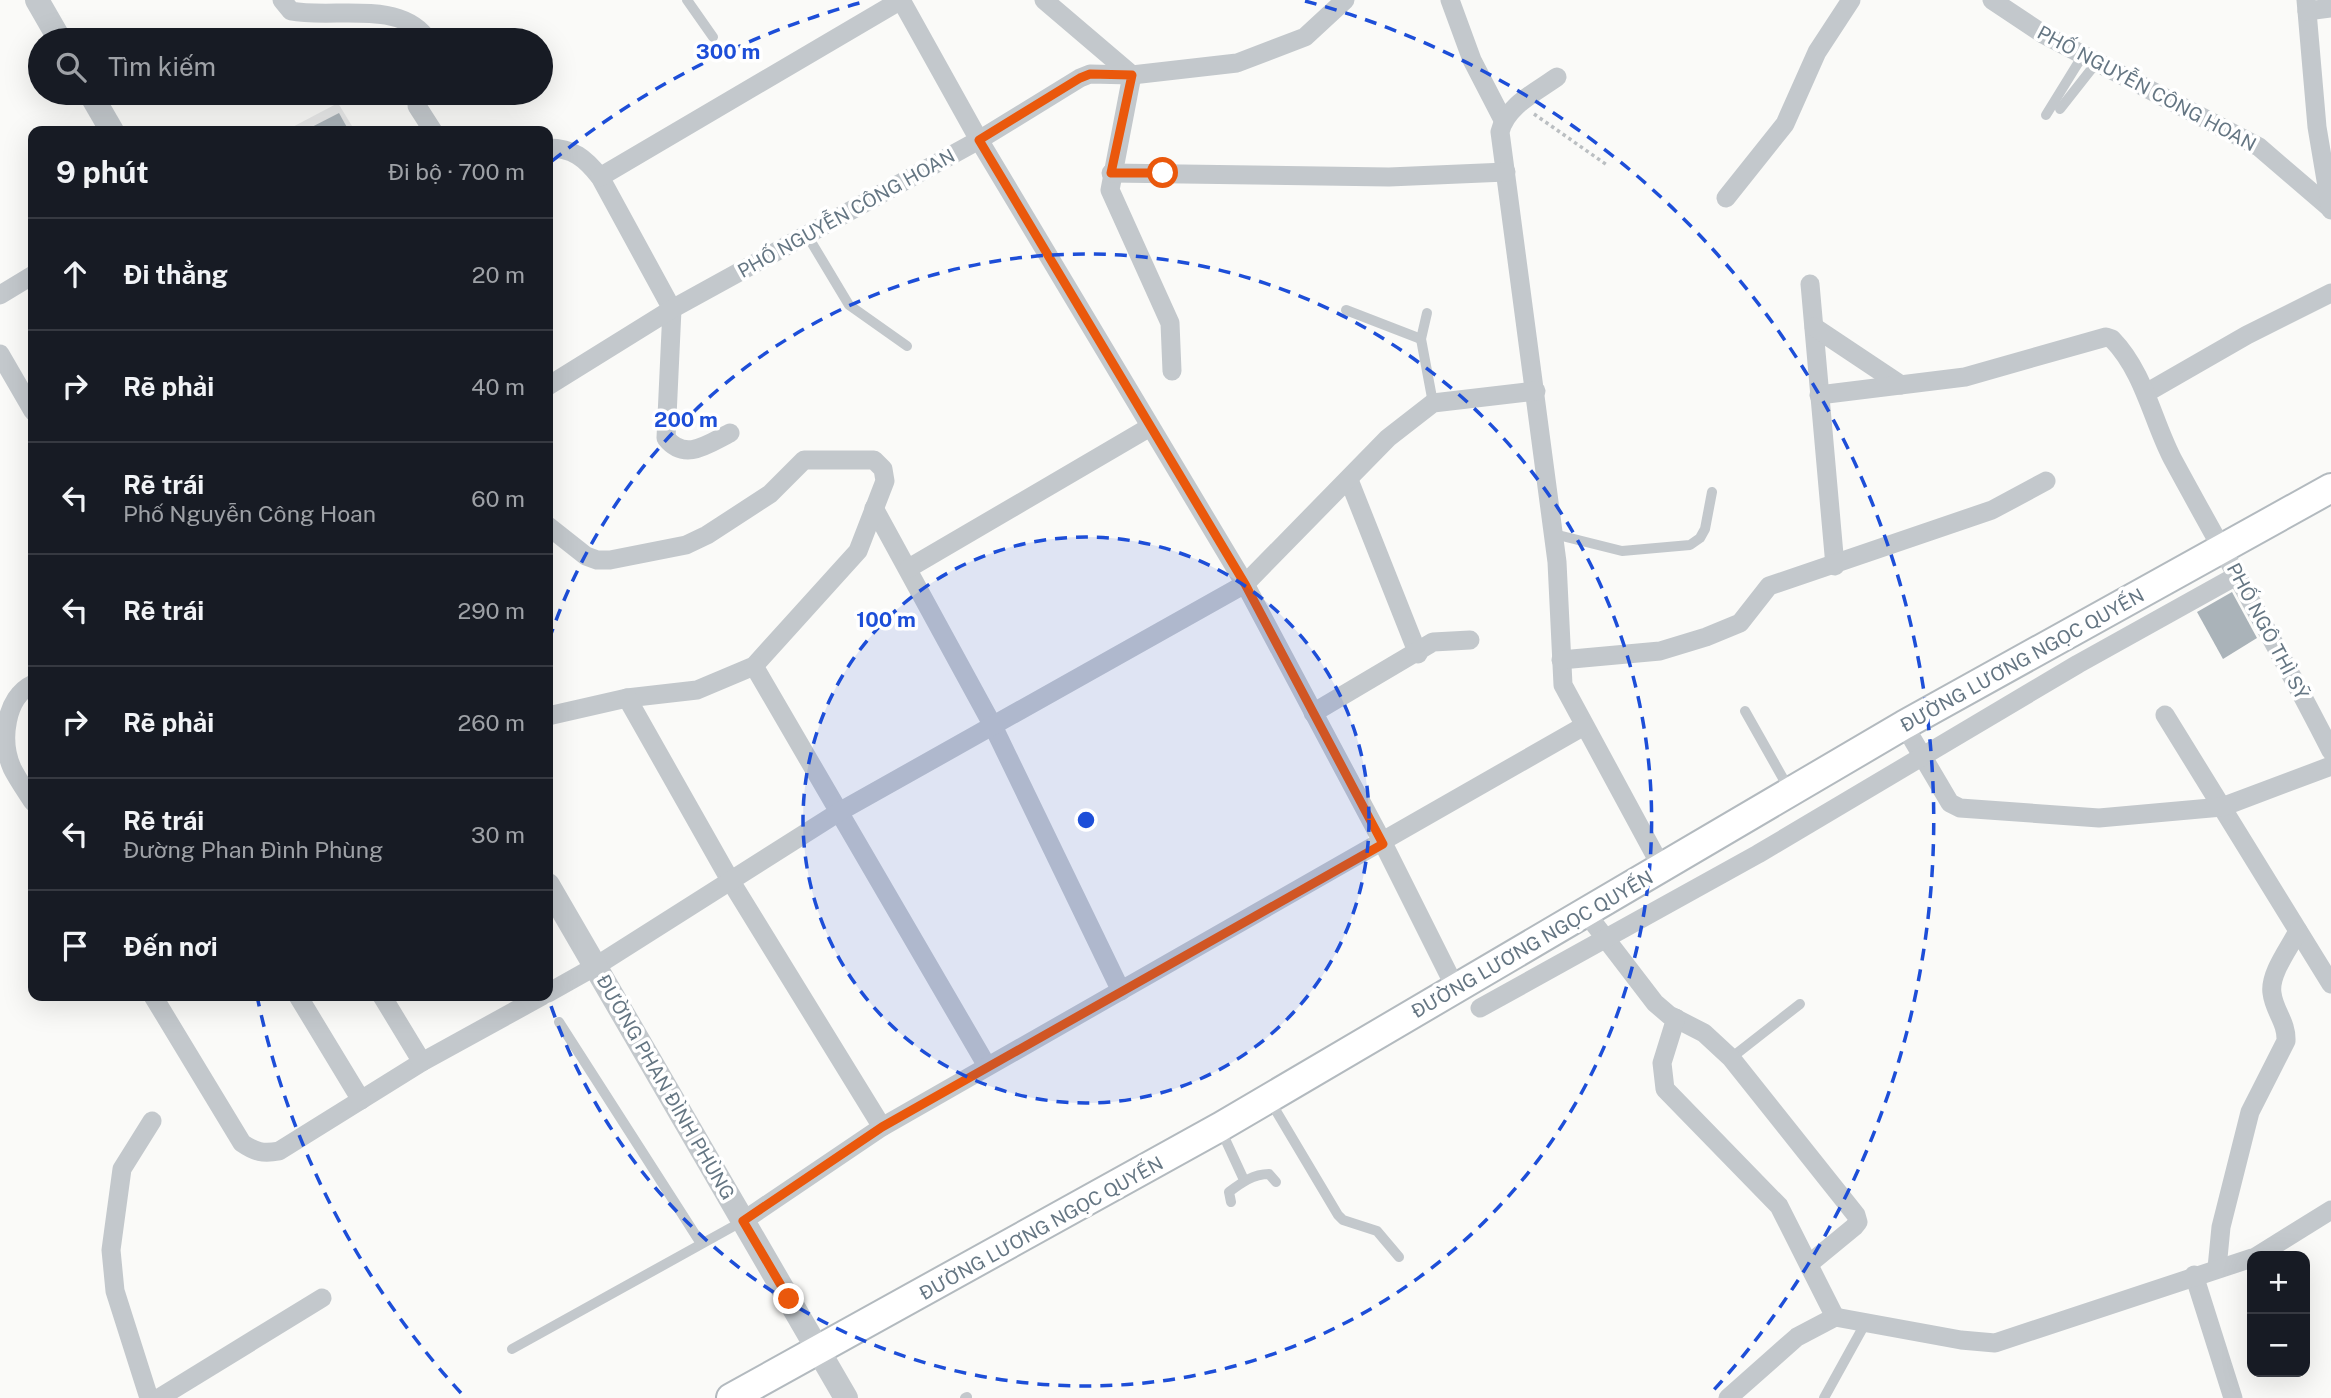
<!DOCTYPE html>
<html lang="vi">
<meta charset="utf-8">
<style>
:root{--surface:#171b24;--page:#20242c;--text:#f1f3f6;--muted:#9ea1a6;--line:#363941}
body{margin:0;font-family:"Public Sans",sans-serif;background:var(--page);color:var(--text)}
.controls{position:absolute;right:21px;bottom:21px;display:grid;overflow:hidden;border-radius:14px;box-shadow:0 7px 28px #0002}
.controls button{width:63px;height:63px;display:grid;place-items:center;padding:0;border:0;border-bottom:2px solid var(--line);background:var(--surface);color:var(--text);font:35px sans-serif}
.stop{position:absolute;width:21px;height:21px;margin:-16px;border:5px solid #ea580c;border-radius:50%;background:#fff}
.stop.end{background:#ea580c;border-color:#fff;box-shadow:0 2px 7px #0008}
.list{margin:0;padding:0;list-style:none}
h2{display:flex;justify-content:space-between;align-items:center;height:91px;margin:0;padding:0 28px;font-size:30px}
h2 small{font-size:23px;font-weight:400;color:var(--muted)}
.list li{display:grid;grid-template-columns:46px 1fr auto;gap:21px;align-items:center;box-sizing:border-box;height:112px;padding:0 28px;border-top:2px solid var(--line)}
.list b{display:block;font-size:26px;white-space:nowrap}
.list p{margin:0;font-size:23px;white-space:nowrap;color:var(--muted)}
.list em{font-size:23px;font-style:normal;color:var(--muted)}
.icon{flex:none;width:38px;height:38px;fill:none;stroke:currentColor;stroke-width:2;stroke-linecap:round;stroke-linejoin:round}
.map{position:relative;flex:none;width:2331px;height:1398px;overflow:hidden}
.search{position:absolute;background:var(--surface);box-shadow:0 7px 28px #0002;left:28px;top:28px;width:525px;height:77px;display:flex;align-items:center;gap:18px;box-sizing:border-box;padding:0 24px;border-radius:38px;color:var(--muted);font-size:26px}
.panel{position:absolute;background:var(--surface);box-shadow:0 7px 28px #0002;left:28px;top:126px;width:525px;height:875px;border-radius:14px}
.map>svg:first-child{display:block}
</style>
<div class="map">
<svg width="2331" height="1398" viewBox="0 0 2331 1398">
<rect width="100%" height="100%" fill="#fafaf8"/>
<!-- built -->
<polygon fill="#e8e9e9" points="338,103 355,131 285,131"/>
<!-- building -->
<g fill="#aab3b9">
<polygon points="339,113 349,131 304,131"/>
<polygon points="2232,592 2257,638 2223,659 2197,612"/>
</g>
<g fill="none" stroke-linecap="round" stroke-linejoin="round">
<defs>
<polyline id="secondary" points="731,1398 1220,1127 1904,725 2331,488"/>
</defs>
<!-- secondary casing -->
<use href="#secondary" stroke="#b3babf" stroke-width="32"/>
<!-- path -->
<polyline stroke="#bbbfc2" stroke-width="3.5" stroke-dasharray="3.5 3.5" stroke-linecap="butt" points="1534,114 1607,165"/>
<!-- service -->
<g stroke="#c3c8cc" stroke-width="10">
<polyline points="687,0 713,37"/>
<polyline points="2060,109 2097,62"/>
<polyline points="2046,115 2083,55"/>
<polyline points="807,235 849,305 907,346"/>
<polyline points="1346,310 1421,339"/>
<polyline points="1427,313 1421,339 1433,403"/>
<polyline points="1554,534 1622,551 1690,545 1700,538 1705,529 1712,492"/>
<polyline points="1745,711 1789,789"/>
<polyline points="559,1022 700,1242"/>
<polyline points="1731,1058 1800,1004"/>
<polyline points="1269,1099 1338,1215 1343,1220 1377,1231 1399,1257"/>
<polyline points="1220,1128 1244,1180"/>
<path d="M1231,1202L1229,1192C1241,1183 1253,1174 1269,1174L1276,1182"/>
<polyline points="512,1349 743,1221"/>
<polyline points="965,1398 967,1397"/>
<polyline points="1824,1398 1866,1322"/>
</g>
<!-- minor -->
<g stroke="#c3c8cc" stroke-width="19">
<path d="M282,0L291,11C332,19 396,0 425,36L424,40"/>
<polyline points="1044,0 1132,75 1110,190 1170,323 1172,371"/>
<polyline points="1450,0 1472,60 1503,120"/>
<polyline points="1992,0 2043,34 2259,147 2330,208"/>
<polyline points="2306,0 2317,127 2331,210"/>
<polyline points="2307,11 2331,8"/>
<path d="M1557,77C1536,92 1506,106 1500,132L1557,562L1563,685L1662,868"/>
<polyline points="418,93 417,106 433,131"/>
<path d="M548,148C573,148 585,158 600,177L672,309L666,438C685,462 708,444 730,433"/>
<polyline points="1111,173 1389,177 1506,172"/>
<polyline points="600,177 901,0 979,140 1245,584 1383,843 1456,989"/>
<polyline points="1726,198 1785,124 1817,52 1851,0"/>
<polyline points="1810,284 1835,566"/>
<polyline points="0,295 33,275"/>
<polyline points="1814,327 1901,385"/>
<polyline points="0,354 33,411"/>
<polyline points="548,386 672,309 979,140 1080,78 1090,74 1132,75 1237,63 1305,37 1345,0"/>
<polyline points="2146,393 2247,335 2331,293"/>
<path d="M1819,395L1965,377L2106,337L2112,339C2144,372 2152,419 2172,458C2225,556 2281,652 2331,751"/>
<polyline points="1349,480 1418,654"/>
<polyline points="874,508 993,726 1121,991"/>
<polyline points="548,526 586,556 597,560 610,560 686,545 707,535 770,494 804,460 874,460 883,469 885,481 858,551 754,666 697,690 627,698 548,716"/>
<polyline points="909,568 1150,427"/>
<polyline points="1561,660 1660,651 1706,637 1740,623 1769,586 1992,510 2046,481"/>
<polyline points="754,666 987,1066"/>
<path d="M33,684C5,697 0,741 12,768C18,780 26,791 33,802"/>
<polyline points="627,698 730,880 882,1127"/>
<polyline points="1313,713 1433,642 1470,640"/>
<polyline points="2165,715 2331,984"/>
<polyline points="1904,725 1950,803 1960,808 2099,818 2222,807 2331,766"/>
<polyline points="1586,913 1655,1003 1669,1015 1704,1033 1731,1058 1856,1215 1858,1222 1854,1227 1809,1264"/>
<polyline points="548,993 596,966 839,812 1245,584 1388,438 1433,403 1536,391"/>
<path d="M153,996L242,1143C255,1152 263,1154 279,1151L422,1062L542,996"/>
<polyline points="298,996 361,1100"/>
<polyline points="382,996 422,1062"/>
<polyline points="1480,1008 1758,854 2078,664 2238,575"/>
<polyline points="1676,1018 1662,1063 1665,1089 1779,1206 1835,1317"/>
<polyline points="743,1221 882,1127 1584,726"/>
<polyline points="2257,1256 2331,1210"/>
<path d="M2217,1268L2221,1227L2250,1112L2286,1041C2287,1022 2274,1011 2272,993C2269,974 2290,947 2298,931"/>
<polyline points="2194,1275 2233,1398"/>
<polyline points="149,1398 115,1291 111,1250 122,1169 152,1121"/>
<polyline points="159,1398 322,1298"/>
<polyline points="1728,1398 1797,1337 1835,1317 1961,1340 1995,1343 2252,1258"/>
</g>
<!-- tertiary -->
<g stroke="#c3c8cc" stroke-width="24">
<polyline points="37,0 60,40"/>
<polyline points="90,93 112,131"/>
<polyline points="548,885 846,1398"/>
</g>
<!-- secondary -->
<use href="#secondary" stroke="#fff" stroke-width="28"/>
</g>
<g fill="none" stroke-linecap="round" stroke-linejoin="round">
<!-- route -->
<polyline stroke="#ea580c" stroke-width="9" points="789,1299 743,1221 882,1127 1383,844 1245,584 979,140 1080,78 1090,74 1132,75 1111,173 1163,173"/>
</g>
<!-- distance rings -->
<circle cx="1086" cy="820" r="283" fill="#1d4ed8" fill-opacity=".12"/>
<g fill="none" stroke="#1d4ed8" stroke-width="3.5" stroke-dasharray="12 9">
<circle cx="1086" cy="820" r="283"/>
<path d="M549 640A566 566 0 1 1 549 1000"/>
<path d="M461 1393A848 848 0 0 1 257 996M552 161A848 848 0 0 1 867 1M1305 1A848 848 0 0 1 1711 1393"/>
</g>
<g text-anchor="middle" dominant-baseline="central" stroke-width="7" stroke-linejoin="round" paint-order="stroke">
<!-- street labels -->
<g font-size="19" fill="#657683" stroke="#fff">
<text transform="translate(2147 88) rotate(28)">PHỐ NGUYỄN CÔNG HOAN</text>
<text transform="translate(846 213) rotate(-29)">PHỐ NGUYỄN CÔNG HOAN</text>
<text transform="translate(2268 631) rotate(62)">PHỐ NGÔ THÌ SỸ</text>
<text transform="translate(2022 660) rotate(-29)">ĐƯỜNG LƯƠNG NGỌC QUYẾN</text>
<text transform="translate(1532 944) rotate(-30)">ĐƯỜNG LƯƠNG NGỌC QUYẾN</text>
<text transform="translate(666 1087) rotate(60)">ĐƯỜNG PHAN ĐÌNH PHÙNG</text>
<text transform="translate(1041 1228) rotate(-29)">ĐƯỜNG LƯƠNG NGỌC QUYẾN</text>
</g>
</g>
<circle cx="1086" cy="820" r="10" fill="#1d4ed8" stroke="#fff" stroke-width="3.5"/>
<g font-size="21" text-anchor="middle" font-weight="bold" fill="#1d4ed8" stroke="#fff" stroke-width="7" stroke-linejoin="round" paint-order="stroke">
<text x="728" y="59">300 m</text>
<text x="686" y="427">200 m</text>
<text x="886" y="627">100 m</text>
</g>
</svg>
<div class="controls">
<button>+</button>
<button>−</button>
</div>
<div class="stop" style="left:1163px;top:173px"></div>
<div class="stop end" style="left:789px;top:1299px"></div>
<div class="search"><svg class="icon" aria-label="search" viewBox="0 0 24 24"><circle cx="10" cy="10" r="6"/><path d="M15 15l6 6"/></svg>Tìm kiếm</div>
<section class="panel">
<h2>9 phút<small>Đi bộ · 700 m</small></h2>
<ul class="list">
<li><svg class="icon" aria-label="ahead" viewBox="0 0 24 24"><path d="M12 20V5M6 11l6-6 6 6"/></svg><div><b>Đi thẳng</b></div><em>20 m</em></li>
<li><svg class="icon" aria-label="right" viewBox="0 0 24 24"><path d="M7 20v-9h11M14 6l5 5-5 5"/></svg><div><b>Rẽ phải</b></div><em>40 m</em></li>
<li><svg class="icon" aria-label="left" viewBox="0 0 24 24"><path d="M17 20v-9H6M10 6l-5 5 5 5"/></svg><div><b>Rẽ trái</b><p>Phố Nguyễn Công Hoan</p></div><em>60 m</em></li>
<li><svg class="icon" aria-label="left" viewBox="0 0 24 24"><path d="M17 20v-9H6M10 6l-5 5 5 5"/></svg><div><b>Rẽ trái</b></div><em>290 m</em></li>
<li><svg class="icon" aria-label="right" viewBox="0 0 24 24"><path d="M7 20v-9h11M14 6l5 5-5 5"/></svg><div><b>Rẽ phải</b></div><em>260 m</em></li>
<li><svg class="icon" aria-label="left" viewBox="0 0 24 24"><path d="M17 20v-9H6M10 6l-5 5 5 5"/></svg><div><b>Rẽ trái</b><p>Đường Phan Đình Phùng</p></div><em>30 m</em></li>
<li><svg class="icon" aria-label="arrive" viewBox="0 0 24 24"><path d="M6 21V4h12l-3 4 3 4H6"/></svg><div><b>Đến nơi</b></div></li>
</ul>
</section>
</div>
